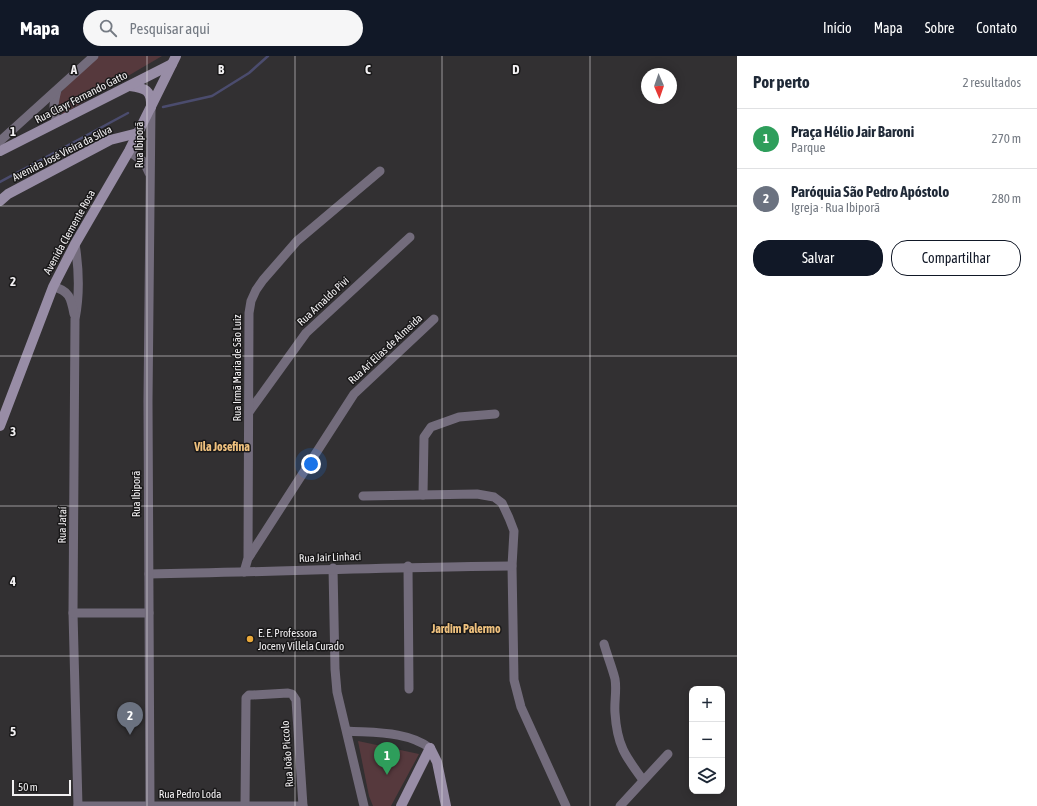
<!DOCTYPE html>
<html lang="pt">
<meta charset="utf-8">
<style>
:root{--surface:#fff;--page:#f6f6f7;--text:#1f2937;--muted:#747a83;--line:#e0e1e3;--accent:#111827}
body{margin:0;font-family:"Asap Condensed",sans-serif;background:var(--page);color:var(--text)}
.controls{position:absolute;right:12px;bottom:12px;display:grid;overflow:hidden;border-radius:8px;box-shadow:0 2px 10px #0003}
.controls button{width:36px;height:36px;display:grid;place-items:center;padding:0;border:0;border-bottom:1px solid var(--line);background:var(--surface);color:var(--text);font:20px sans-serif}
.compass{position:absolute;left:641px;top:12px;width:36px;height:36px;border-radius:50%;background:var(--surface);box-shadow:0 2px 10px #0003;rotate:178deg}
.scale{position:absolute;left:12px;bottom:10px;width:59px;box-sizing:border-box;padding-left:4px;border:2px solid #f3f1f3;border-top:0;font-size:11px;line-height:14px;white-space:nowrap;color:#f3f1f3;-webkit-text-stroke:3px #191819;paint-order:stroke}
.you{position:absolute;left:311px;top:408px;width:14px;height:14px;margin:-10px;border:3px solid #fff;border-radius:50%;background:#1a73e8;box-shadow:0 0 0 6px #1a73e833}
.badge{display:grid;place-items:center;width:26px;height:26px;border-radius:50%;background:var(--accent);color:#fff;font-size:13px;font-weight:700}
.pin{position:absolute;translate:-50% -33px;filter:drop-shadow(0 1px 2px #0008)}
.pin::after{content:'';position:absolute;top:21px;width:14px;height:12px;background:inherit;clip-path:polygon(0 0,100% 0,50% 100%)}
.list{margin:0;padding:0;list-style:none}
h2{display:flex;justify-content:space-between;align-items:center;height:52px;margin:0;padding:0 16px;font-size:17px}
h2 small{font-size:13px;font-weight:400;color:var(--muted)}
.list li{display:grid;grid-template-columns:26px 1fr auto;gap:12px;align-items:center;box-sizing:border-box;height:60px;padding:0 16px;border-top:1px solid var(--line)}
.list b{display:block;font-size:15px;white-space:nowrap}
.list p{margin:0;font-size:13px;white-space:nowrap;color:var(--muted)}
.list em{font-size:13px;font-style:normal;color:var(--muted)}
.actions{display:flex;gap:8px;padding:12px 16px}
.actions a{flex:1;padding:9px 0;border:1px solid var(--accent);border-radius:16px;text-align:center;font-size:14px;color:var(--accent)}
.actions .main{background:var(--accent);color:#fff}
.icon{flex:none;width:22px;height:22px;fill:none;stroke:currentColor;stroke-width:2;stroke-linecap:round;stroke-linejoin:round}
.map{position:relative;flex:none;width:737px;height:750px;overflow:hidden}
header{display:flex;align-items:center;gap:24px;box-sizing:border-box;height:56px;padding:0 20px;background:var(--accent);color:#fff}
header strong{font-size:19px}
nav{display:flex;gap:22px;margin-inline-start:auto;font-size:14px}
.search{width:280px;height:36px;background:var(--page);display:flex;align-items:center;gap:10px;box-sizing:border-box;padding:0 14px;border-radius:22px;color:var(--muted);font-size:15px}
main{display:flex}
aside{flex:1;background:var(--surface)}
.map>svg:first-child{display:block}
</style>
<header>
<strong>Mapa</strong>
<div class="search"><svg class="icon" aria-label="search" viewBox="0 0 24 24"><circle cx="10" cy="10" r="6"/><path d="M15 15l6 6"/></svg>Pesquisar aqui</div>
<nav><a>Início</a><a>Mapa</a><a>Sobre</a><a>Contato</a></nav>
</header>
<main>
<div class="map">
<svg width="737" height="750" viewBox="0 0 737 750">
<rect width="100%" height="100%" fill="#323032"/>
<!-- green -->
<g fill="#56393d">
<polygon points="99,0 162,0 63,58 59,56 54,44 77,19"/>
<polygon points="358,685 419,698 391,750 373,750 369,740"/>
</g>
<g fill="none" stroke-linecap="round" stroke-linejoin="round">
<!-- stream -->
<g stroke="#4b4c6e" stroke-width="2.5">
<polyline points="163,51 212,40 249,17 268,0"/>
<polyline points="0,126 128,57"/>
</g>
<!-- street -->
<g stroke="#736c7c" stroke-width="9">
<path d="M57,66C52,55 54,46 57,34"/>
<polyline points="0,85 94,0"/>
<polyline points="129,95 144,106 149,117"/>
<path d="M75,188C79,213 80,238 75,263L73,557L78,750"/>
<path d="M53,231C69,234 71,242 74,258"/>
<polyline points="249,356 306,277 410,181"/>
<polyline points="423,439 424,381 431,371 459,361 495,358"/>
<polyline points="363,440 477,438 494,441 502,447 509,462 514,475 512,510 514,624 521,651 566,750"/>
<polyline points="249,501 354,338 434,263"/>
<polyline points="408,510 409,633"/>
<polyline points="333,512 335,613 337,636 364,750"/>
<polyline points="244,516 248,502 249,257 251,245 256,234 263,224 297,185 380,115"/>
<path d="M149,518C270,516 391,511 512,510"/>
<polyline points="73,557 149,557"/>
<path d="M604,588C607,599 612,611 615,623C617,634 614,646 615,657C617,689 625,700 643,724"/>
<path d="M347,675C375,677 407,675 430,692"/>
<polyline points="78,750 303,750"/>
<polyline points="150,750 148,345 151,51"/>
<polyline points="245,750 246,642 249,639 253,639 288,637 292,638 296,644 303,750"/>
<polyline points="620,750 668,698"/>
</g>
<!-- secondary -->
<g stroke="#988da6" stroke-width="10">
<path d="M130,30C145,32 152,34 151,51"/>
<polyline points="0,95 172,8"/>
<polyline points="0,145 8,138 110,84 138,77"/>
<polyline points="0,370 53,231 75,188 129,95 176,0"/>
<polyline points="430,692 437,706 446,750"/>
<polyline points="401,750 430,692"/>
</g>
</g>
<!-- grid -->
<path fill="none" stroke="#f3f1f3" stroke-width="1" stroke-opacity="0.55" d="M147,0V750M295,0V750M442,0V750M590,0V750M0,150H737M0,300H737M0,450H737M0,600H737"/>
<!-- markers -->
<circle fill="#eba93a" stroke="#191819" stroke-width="1.5" cx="250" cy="583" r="4"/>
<g text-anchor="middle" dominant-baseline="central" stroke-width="3" stroke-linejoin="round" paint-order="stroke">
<!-- street labels -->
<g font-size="11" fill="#f3f1f3" stroke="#191819">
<text transform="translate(81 41) rotate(-27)">Rua Clayr Fernando Gatto</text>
<text transform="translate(139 89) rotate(-90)">Rua Ibiporã</text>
<text transform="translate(62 97) rotate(-27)">Avenida José Vieira da Silva</text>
<text transform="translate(69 176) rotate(-61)">Avenida Clemente Rosa</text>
<text transform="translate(323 245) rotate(-43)">Rua Arnaldo Pivi</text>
<text transform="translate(385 293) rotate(-43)">Rua Ari Elias de Almeida</text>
<text transform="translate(237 312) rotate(-90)">Rua Irmã Maria de São Luiz</text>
<text transform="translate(136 438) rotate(-90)">Rua Ibiporã</text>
<text transform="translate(62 469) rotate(-89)">Rua Jataí</text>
<text transform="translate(330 501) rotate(-2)">Rua Jair Linhaci</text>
<text transform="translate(287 698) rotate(-94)">Rua João Piccolo</text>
<text x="190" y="738">Rua Pedro Loda</text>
</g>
<!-- poi labels -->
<g font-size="11" fill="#f3f1f3" stroke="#191819" text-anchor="start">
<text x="258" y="577">E. E. Professora<tspan x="258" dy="13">Joceny Villela Curado</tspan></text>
</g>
<!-- neighbourhood labels -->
<g font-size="12" font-weight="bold" fill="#efc17e" stroke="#191819">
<text x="222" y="391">Vila Josefina</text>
<text x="466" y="573">Jardim Palermo</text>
</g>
</g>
<g font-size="13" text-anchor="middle" font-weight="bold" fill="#f3f1f3" stroke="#191819" stroke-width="3" stroke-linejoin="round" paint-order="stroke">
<text x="74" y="18">A</text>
<text x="221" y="18">B</text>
<text x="368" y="18">C</text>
<text x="516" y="18">D</text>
<text x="13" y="80">1</text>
<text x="13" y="230">2</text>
<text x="13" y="380">3</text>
<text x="13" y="530">4</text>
<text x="13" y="680">5</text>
</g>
</svg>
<div class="controls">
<button>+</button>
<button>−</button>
<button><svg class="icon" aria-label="layers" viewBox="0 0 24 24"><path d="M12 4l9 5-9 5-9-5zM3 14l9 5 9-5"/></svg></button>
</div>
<svg class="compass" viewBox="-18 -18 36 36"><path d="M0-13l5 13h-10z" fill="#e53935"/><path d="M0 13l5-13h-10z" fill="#747a83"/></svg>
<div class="scale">50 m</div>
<div class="you"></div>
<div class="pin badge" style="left:387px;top:719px;background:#2e9e5b">1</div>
<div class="pin badge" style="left:130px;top:679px;background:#6b7280">2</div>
</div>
<aside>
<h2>Por perto<small>2 resultados</small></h2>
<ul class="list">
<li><span class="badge" style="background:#2e9e5b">1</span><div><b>Praça Hélio Jair Baroni</b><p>Parque</p></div><em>270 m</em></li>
<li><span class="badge" style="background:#6b7280">2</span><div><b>Paróquia São Pedro Apóstolo</b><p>Igreja · Rua Ibiporã</p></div><em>280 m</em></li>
</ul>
<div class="actions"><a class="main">Salvar</a><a>Compartilhar</a></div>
</aside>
</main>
